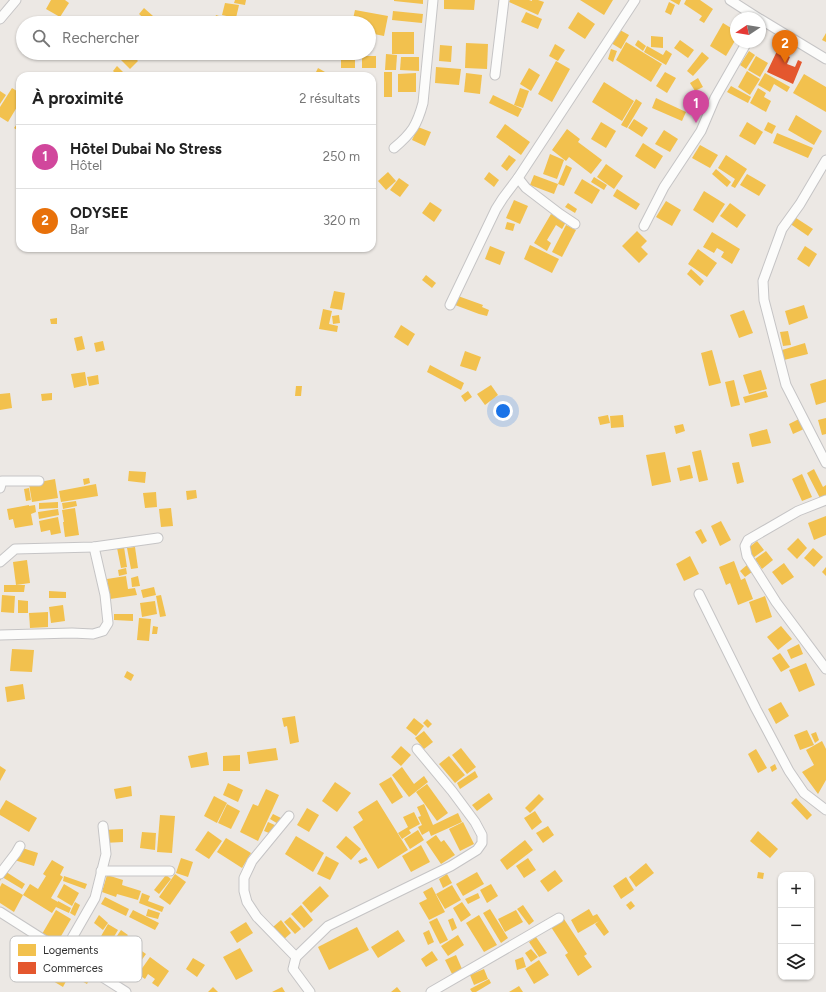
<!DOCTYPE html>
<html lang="fr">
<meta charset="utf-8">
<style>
:root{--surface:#fff;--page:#f6f6f6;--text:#222;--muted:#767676;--line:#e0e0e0;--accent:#d93025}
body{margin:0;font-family:Figtree,sans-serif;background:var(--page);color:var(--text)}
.controls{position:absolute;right:12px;bottom:12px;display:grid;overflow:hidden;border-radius:8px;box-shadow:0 1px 3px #0004}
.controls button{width:36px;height:36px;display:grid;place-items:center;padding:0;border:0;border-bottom:1px solid var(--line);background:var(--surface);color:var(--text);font:20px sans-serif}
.compass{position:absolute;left:730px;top:12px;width:36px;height:36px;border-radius:50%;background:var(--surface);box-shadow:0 1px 3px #0004;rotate:258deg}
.you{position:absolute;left:503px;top:411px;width:14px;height:14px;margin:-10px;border:3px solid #fff;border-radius:50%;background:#1a73e8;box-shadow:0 0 0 6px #1a73e833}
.badge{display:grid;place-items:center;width:26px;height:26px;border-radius:50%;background:var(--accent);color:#fff;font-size:13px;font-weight:700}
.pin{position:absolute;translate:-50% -33px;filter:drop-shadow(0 1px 2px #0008)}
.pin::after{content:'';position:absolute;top:21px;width:14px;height:12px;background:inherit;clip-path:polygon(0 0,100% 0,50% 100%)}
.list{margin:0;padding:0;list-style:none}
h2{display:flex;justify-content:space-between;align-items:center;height:52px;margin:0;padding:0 16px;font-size:17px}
h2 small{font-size:13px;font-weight:400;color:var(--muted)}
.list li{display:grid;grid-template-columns:26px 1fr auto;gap:12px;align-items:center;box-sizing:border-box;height:64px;padding:0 16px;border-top:1px solid var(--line)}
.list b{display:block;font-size:15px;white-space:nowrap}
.list p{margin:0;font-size:13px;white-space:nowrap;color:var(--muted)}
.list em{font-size:13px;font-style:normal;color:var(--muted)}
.icon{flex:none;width:22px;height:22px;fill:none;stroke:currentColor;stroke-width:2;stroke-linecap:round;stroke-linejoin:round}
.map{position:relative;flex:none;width:826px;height:992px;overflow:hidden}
.search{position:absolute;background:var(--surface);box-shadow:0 1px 3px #0004;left:16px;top:16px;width:360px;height:44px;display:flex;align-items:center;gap:10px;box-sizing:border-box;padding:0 14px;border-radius:22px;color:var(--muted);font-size:15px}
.panel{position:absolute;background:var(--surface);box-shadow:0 1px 3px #0004;left:16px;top:72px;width:360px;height:180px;border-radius:12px}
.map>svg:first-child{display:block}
</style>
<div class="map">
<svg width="826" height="992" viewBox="0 0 826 992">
<rect width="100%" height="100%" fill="#ece8e4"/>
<!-- homes -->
<g fill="#f2c14e">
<polygon points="51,0 65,0 69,3 60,17 46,9"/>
<polygon points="235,0 246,0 245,5 234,3"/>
<polygon points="394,0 423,0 423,4 394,1"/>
<polygon points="444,0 475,0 474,10 444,9"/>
<polygon points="510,0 529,0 532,1 532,0 538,0 544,2 538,15 509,2"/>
<polygon points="580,0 613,0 604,15"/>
<polygon points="670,0 681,0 679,5"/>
<polygon points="686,0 700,0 713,9 704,23 699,20 702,16 684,4"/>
<polygon points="669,2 675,5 671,15 665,12"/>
<polygon points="225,3 239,5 236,18 222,15"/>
<polygon points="144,8 153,16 148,22 139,14"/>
<polygon points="355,10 388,16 384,36 369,33 369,23 352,23"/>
<polygon points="393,11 423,14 422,23 392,20"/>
<polygon points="526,12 542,19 538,29 521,22"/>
<polygon points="578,12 595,24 585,39 568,28"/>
<polygon points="216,15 225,18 224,23 220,23 214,21"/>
<polygon points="723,23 736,31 736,39 726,56 710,46"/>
<polygon points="620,30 629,35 621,49 611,43"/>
<rect x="392" y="32" width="22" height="22"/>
<polygon points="826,33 826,42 822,40"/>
<polygon points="651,36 663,37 663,48 651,47"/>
<polygon points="638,40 646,46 643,51 635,45"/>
<polygon points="680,40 694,50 688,58 674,48"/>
<polygon points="626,42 662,64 651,82 616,60"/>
<polygon points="466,43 488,44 487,69 465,68"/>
<polygon points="555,44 565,50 558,61 549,56"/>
<polygon points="440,45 452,46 451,62 439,61"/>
<polygon points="647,46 663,55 666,50 672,54 666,65 644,52"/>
<polygon points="611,49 617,51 613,62 608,59"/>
<polygon points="749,51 755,55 746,69 740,65"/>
<polygon points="702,52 709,58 693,76 687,71"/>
<polygon points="114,53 130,53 138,61 130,69"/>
<polygon points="386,54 397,55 396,70 385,70"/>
<rect x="341" y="56" width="14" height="12"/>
<rect x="362" y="56" width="14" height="12"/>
<polygon points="756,56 768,63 760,77 748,70"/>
<polygon points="401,57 419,57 419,71 400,70"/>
<polygon points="556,61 570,69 552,102 538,94"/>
<polygon points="117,66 125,74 123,76 118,76 113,71"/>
<polygon points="436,67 461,69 459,85 435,83"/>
<polygon points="318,68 332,76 314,76"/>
<polygon points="529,68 540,75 531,91 520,84"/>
<polygon points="747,71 760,79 750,95 738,87"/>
<rect x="384" y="72" width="8" height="25"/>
<polygon points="665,72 676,78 667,93 656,86"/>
<polygon points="416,73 416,92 398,92 398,74"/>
<polygon points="466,73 482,75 480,94 464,92"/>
<polygon points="765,73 790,87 787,92 774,84 770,92 758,85"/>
<polygon points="804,74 826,87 826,112 793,93"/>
<polygon points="698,78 703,87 695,91 690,83"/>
<polygon points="604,82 634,101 622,121 592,102"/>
<polygon points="731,86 751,97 748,103 727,92"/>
<polygon points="12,88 20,93 20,102 8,122 0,117 0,107"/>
<polygon points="520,88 529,91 523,108 514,105"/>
<polygon points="758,88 766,93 764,97 771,101 766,112 750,103"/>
<polygon points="0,91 6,95 0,104"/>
<polygon points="493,95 522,109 518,117 489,103"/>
<polygon points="656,98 686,112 682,121 652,108"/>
<polygon points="636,99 642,103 627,128 621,125"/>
<polygon points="796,115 822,131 814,145 788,130"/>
<polygon points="634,119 648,128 642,137 628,128"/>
<polygon points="20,120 20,132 14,128"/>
<polygon points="601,122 616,131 606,148 591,139"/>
<polygon points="747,122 763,132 755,145 739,136"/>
<polygon points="768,122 776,126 772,134 764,130"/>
<polygon points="505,124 530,142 521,155 496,137"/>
<polygon points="418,127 431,132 425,146 412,140"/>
<polygon points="567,129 580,139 578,142 602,160 591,174 569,157 566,161 552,150"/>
<polygon points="664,130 678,139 670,152 655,144"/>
<polygon points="777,133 813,148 808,158 773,143"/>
<polygon points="643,143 663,156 655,169 635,156"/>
<polygon points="700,145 718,155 710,168 692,158"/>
<polygon points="550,154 564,160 557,179 543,174"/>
<polygon points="509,155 516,160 507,171 501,166"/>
<polygon points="726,155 747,169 735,188 731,186 735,179 718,168"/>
<polygon points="606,164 623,176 614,189 597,177"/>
<polygon points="566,165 572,168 564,186 558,184"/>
<polygon points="716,169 731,182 727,187 712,174"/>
<polygon points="388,172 396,181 386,190 378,181"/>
<polygon points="489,172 499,180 494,187 484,179"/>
<polygon points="747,174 766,185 759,196 740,185"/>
<polygon points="534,175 558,184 554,194 530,185"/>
<polygon points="594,177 607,185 604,190 591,182"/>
<polygon points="399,178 409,185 400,197 390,190"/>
<polygon points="582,179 600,190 592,204 574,193"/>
<polygon points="617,189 640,204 636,210 613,196"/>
<polygon points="704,191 725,204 713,223 693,210"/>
<polygon points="514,200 528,206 520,224 506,218"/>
<polygon points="666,201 681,210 672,226 656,217"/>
<polygon points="430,202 442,210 434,222 422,213"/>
<polygon points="568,203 577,209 575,213 565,207"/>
<polygon points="730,203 746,215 737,228 720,216"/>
<polygon points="551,214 566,222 562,229 556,225 547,240 551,243 547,251 534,243"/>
<polygon points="793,216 813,229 808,236 789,223"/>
<polygon points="507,222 515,224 513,231 505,229"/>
<polygon points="566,225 576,230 562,257 552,252"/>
<polygon points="637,231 647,241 641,247 648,254 639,263 622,246"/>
<polygon points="712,232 740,249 732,264 721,257 724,252 717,248 714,253 703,247"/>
<polygon points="530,245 559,259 552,273 524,259"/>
<polygon points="490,246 505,252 500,265 485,259"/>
<polygon points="805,246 817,254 809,267 797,259"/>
<polygon points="698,249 717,263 707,277 688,264"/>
<polygon points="691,269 704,281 700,286 687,274"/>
<polygon points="426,275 436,283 432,288 422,280"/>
<polygon points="334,291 345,293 342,310 330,308"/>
<polygon points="458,296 483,305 482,307 489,310 487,316 479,314 455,305"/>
<polygon points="804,305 808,318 789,325 785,311"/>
<polygon points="323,309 332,311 329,324 338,326 337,332 319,329"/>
<polygon points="744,310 753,333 739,338 730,315"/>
<polygon points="339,315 340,323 333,324 332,316"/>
<polygon points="57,318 57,324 51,324 50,319"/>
<polygon points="401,325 415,334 408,346 394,337"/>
<polygon points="788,331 791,345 783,346 780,332"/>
<polygon points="82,336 85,349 77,351 74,338"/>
<polygon points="103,341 105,350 96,352 94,343"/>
<polygon points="805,343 808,354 784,360 782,350"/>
<polygon points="712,350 721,383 709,386 701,353"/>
<polygon points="465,351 481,357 476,371 460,366"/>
<polygon points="430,365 464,383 461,390 427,372"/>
<polygon points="761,370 767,389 749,394 743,375"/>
<polygon points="85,372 87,385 74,388 71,374"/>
<polygon points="98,375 99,384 89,386 87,377"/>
<polygon points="826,379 826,402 816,405 810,384"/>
<polygon points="734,380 740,405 731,407 725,382"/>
<polygon points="491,385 498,395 485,405 477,394"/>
<polygon points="296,386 302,386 301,396 295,396"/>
<polygon points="468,391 472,397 465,402 461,396"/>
<polygon points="766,391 768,397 745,403 743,397"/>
<polygon points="10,393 12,408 0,410 0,394"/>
<polygon points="52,393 52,400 42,401 41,394"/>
<polygon points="608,415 610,423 600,425 598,417"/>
<polygon points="623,415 624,427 611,428 610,416"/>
<polygon points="826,418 826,434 822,435 818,420"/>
<polygon points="799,419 804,429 793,434 789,424"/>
<polygon points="683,424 685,431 676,434 674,426"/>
<polygon points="767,429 771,443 752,447 749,434"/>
<polygon points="701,450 708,480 699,482 692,452"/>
<polygon points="665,452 671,482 652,486 646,455"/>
<polygon points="739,462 744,482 737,484 732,463"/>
<polygon points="690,465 693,478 680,481 677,468"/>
<polygon points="814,469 823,487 826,485 826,495 820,498 807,473"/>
<polygon points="129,471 146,472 145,483 128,481"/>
<polygon points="802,474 812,497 802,501 792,479"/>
<polygon points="89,478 90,483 84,485 83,479"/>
<polygon points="55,479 58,498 32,502 29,484"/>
<polygon points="96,484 98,496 61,502 59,491"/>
<polygon points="29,488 31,500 26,501 24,489"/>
<polygon points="196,490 197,498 187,500 186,491"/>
<polygon points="156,492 157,507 145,508 143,493"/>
<polygon points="76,501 77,506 63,509 62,503"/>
<polygon points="58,502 58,508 39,509 39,503"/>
<polygon points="29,505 29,506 35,505 36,512 31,514 33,525 15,528 13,519 9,520 7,509"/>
<polygon points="75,508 79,535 65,537 63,522 64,522 62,510"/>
<polygon points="171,508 173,526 161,527 159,509"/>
<polygon points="58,509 59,515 39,519 38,512"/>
<polygon points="826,516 826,535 814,540 808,523"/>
<polygon points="58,517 61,533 51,535 50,530 41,532 39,521"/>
<polygon points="721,521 731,540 720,546 711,526"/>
<polygon points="701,529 707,541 702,544 695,532"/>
<polygon points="798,538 807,548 797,559 787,549"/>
<polygon points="757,541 764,550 753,558 747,549"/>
<polygon points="124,547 127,567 121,568 117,548"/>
<polygon points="135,547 138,568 131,569 127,548"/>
<polygon points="813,548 823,557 814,567 804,558"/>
<polygon points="766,551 773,560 762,569 755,559"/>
<polygon points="690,556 699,574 684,581 676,564"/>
<polygon points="27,560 30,583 16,585 13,562"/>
<polygon points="734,561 741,580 745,578 753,599 738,605 730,583 726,585 719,567"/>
<polygon points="784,563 794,577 782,585 772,572"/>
<polygon points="747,565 752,572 745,577 740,571"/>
<polygon points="826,567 826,576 822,572"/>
<polygon points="126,568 127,574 119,576 118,570"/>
<polygon points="126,576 128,589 135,588 137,595 110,599 107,579"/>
<polygon points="138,576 140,586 132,587 131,578"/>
<polygon points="4,585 25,585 24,592 4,592"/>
<polygon points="154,587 156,595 143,598 141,590"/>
<polygon points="49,591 66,592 66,598 49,598"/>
<polygon points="2,595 15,596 14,613 1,612"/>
<polygon points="161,595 166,616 160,617 156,596"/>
<polygon points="765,596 772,617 756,623 749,602"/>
<polygon points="18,600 28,601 28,613 18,613"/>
<polygon points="155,601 157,614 142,617 140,603"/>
<polygon points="63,605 65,621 51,623 49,607"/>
<polygon points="48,612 48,627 30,628 29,613"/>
<polygon points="114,614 133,614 133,621 114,620"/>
<polygon points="139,618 151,619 149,641 137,640"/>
<polygon points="153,626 158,627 157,634 152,634"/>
<polygon points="781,626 792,639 778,650 767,637"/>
<polygon points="799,644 803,654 791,659 787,650"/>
<polygon points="12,649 34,650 32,672 10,671"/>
<polygon points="780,653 790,667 781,672 772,658"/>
<polygon points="806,663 815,685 799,692 789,670"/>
<polygon points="127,671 134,675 131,681 124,677"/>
<polygon points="23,684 25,699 7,702 5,687"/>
<polygon points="781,702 789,716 776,724 768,709"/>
<polygon points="295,716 299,742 290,744 287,726 284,727 282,718"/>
<polygon points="414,718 424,726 416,736 406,728"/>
<polygon points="427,719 432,724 428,728 423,723"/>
<polygon points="807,730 814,745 800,750 794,735"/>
<polygon points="424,731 433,742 424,749 415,738"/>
<polygon points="816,732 819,740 815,743 811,734"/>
<polygon points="822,741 826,749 826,780 818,794 802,772 814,765 806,750"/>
<polygon points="401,746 411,755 401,766 391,757"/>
<polygon points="276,748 278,760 249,764 247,752"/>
<polygon points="461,748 476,767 467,774 452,755"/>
<polygon points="756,749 767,768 758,773 748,754"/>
<polygon points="207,752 209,765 191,768 188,756"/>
<polygon points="240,755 240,771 223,771 223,756"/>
<polygon points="449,756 465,775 455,783 439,764"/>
<polygon points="775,764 777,769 772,772 770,767"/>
<polygon points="0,766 6,770 0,781"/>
<polygon points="402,767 414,784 424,776 428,782 409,797 392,775"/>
<polygon points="475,771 478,777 460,789 457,783"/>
<polygon points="391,777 403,797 392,804 379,784"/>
<polygon points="335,782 351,793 337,812 322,801"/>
<polygon points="228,783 243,790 238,802 223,795"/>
<polygon points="427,784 448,813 437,821 416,792"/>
<polygon points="131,786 132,796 116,799 114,789"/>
<polygon points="266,789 279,795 258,841 240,832 253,804 258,806"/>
<polygon points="489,793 493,799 477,811 472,805"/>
<polygon points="539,794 544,799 530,813 525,808"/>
<polygon points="214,796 227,803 217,823 204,816"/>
<polygon points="796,798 812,815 807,820 791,803"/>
<polygon points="6,800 37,818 29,832 0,815 0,810"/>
<polygon points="377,800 408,850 378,869 353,827 363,820 358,812"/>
<polygon points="227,804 240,811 231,829 218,823"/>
<polygon points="424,804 433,825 458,813 462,822 431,836 429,831 422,835 418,827 422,825 418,817 421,816 417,807"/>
<polygon points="307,808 319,815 309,832 297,825"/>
<polygon points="535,811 542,822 532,830 524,818"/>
<polygon points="414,812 420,824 409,830 411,833 402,839 398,833 408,827 403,817"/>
<polygon points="273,814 283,819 280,825 270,819"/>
<polygon points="160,815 175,816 172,853 157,852"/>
<polygon points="268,822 277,826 274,835 264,831"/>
<polygon points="463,822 474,844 460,851 449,829"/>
<polygon points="548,826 554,835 543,843 536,833"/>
<polygon points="123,829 123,842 104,843 104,830"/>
<polygon points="418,830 424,840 410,849 404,839"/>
<polygon points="208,831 222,841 209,859 195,850"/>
<polygon points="758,831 778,849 770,858 750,841"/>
<polygon points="142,832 156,833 155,850 140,848"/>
<polygon points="436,835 441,842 444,840 455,855 441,864 426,842"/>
<polygon points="296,836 324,853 313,872 285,854"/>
<polygon points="346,836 361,849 351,860 336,847"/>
<polygon points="226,838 251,853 242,868 217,852"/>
<polygon points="525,840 533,850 507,870 500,860"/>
<polygon points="421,845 430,862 411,872 402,856"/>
<polygon points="16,846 38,853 34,866 11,859"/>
<polygon points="326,856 339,863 330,880 317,874"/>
<polygon points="366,857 368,860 360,864 358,861"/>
<polygon points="181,858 193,862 188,877 176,873"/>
<polygon points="528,858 536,870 524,878 516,866"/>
<polygon points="52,860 64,867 60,875 63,877 51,898 58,902 58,901 71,908 69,913 56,907 52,913 23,895 30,884 38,889 46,876 43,874"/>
<polygon points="646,863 654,873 636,887 629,877"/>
<polygon points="0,868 25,884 22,889 2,877 0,881"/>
<polygon points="555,870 563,881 548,892 540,881"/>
<polygon points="477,872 484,884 463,896 456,884"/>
<polygon points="758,872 764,873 763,879 757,878"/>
<polygon points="175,874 186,882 170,905 159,897"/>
<polygon points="447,874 452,883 443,888 439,879"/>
<polygon points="107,875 123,880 122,885 141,891 138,900 117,894 116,897 102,892"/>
<polygon points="166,875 171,879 159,894 154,890"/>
<polygon points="64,876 87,884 85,889 63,881"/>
<polygon points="626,877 634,890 621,899 613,886"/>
<polygon points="2,883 23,895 14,912 0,903 0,887"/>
<polygon points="64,884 79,893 72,906 57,897"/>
<polygon points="491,884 498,896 487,903 480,890"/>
<polygon points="452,885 461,900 445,909 436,894"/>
<polygon points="320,886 329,896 311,913 302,903"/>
<polygon points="432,887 445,912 429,920 419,903 427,899 423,892"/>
<polygon points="142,893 150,896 148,901 164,907 162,912 139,903"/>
<polygon points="478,893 480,898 468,904 465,899"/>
<polygon points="105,897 129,909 126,916 101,904"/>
<polygon points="631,901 635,906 630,910 626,905"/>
<polygon points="75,902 80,905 75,916 70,913"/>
<polygon points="462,902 471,915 461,922 453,908"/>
<polygon points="301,905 313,920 304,928 291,914"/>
<polygon points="523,905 534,921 529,925 517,909"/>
<polygon points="148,909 160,913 158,919 146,916"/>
<polygon points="490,909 508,938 501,943 483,913"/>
<polygon points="589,909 593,916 597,914 609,932 604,936 595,924 599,921 578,933 571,920"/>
<polygon points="56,910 71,919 57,943 42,934"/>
<polygon points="133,910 159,923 155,930 129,917"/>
<polygon points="516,910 523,922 505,932 498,919"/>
<polygon points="99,915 108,923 103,930 94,923"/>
<polygon points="479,915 497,945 484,952 466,923"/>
<polygon points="290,917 301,929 295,934 284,922"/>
<polygon points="437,918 448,940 440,944 429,922"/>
<polygon points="453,918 457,928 452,931 448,920"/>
<polygon points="564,919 587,954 584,956 592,967 578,976 565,955 568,953 551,927"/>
<polygon points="281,920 291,933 283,940 273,927"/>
<polygon points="246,922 253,933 237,943 230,932"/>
<polygon points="108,924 118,930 112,940 115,942 106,957 104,956 99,963 89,957"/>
<polygon points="357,927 369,950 329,970 318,947"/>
<polygon points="121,930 128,935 125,939 146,954 141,961 114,940"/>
<polygon points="398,930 405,941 378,958 371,947"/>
<polygon points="429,930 434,942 428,945 423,933"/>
<polygon points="458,935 464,945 448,956 441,946"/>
<polygon points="536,937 547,953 539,957 529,942"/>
<polygon points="240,948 253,971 236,980 223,957"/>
<polygon points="531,949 538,957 531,962 525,953"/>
<polygon points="432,951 438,960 426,967 421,959"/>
<polygon points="456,955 462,969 452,974 445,960"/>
<polygon points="150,957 169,971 158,987 152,983 155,979 148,974 145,979 138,974"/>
<polygon points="523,957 526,967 517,970 515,960"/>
<polygon points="193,958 205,965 197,977 186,969"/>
<polygon points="539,960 549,975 534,984 525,969"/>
<polygon points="63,961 74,966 63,987 53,981"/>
<polygon points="76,967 91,976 87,984 71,975"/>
<polygon points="484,969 488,979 474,985 470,975"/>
<polygon points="489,979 491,983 476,992 472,992 470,989"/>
<polygon points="519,986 523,992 509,992"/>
<polygon points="213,987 218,992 208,992"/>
<polygon points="282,987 285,992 272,992"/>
<polygon points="397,987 401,992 391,992"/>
</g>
<!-- shops -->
<polygon fill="#e4572e" points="777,51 790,57 787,64 795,67 798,60 802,62 793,84 767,72"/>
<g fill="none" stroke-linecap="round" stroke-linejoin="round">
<defs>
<g id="minor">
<polyline points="730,0 758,18"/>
<polyline points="0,19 16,0"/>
<polyline points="760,19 826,59"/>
<polyline points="495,75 504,0"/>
<path d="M394,148C412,133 417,125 423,103L433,0"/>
<polyline points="826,160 800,204 782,229 763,281 764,300 786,385 826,463"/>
<polyline points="518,178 526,188 560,214 575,224"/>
<polyline points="644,226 664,187 701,131 715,98 747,42"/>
<polyline points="450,305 496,209 503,198 518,178 635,0"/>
<polyline points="0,488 2,481 39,481"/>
<polyline points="826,500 798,511 748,540 745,546 747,556 776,602 826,669"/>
<polyline points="0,562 15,549 94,547 158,538"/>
<polyline points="699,594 756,709 789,771 804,793 826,810"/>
<polyline points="0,635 72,633 93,634 103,631 108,623 105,595 94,547"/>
<polyline points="289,816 252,861 244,878 244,891 247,902 257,917 296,957 293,969 310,992"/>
<polyline points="101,871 170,871"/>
<polyline points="0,874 16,853 20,846"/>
<polyline points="0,912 126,992"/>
<polyline points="64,952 95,898 106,854 103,826"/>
<polyline points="296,957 328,926 451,866 477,850 482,843 482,835 475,822 452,791 417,749"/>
<polyline points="431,992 559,918"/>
</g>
</defs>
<!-- minor casing -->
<use href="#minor" stroke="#c5c4c5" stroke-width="11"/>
<!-- minor -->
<use href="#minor" stroke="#fcfcfb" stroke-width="9"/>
</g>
<!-- legend -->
<rect x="10" y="936" width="132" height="46" rx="6" fill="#fff" stroke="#c0c0c0" stroke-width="1"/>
<rect x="18" y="944" width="18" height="12" fill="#f2c14e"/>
<rect x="18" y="962" width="18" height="12" fill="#e4572e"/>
<g font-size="11" fill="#2e2e2e">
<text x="43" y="954">Logements</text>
<text x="43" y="972">Commerces</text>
</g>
</svg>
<div class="controls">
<button>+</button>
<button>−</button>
<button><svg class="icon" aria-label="layers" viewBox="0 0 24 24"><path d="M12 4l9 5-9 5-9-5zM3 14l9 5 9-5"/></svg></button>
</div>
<svg class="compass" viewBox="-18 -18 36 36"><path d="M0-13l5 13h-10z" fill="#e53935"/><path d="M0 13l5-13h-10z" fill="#767676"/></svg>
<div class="you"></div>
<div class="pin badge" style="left:696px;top:123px;background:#d1479c">1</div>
<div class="pin badge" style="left:785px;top:63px;background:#e8710a">2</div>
<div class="search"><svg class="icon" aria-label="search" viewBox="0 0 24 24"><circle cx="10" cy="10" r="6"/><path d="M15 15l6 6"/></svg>Rechercher</div>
<section class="panel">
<h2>À proximité<small>2 résultats</small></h2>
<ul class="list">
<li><span class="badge" style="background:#d1479c">1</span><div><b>Hôtel Dubai No Stress</b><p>Hôtel</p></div><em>250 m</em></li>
<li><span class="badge" style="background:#e8710a">2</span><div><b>ODYSEE</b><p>Bar</p></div><em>320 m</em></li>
</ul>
</section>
</div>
